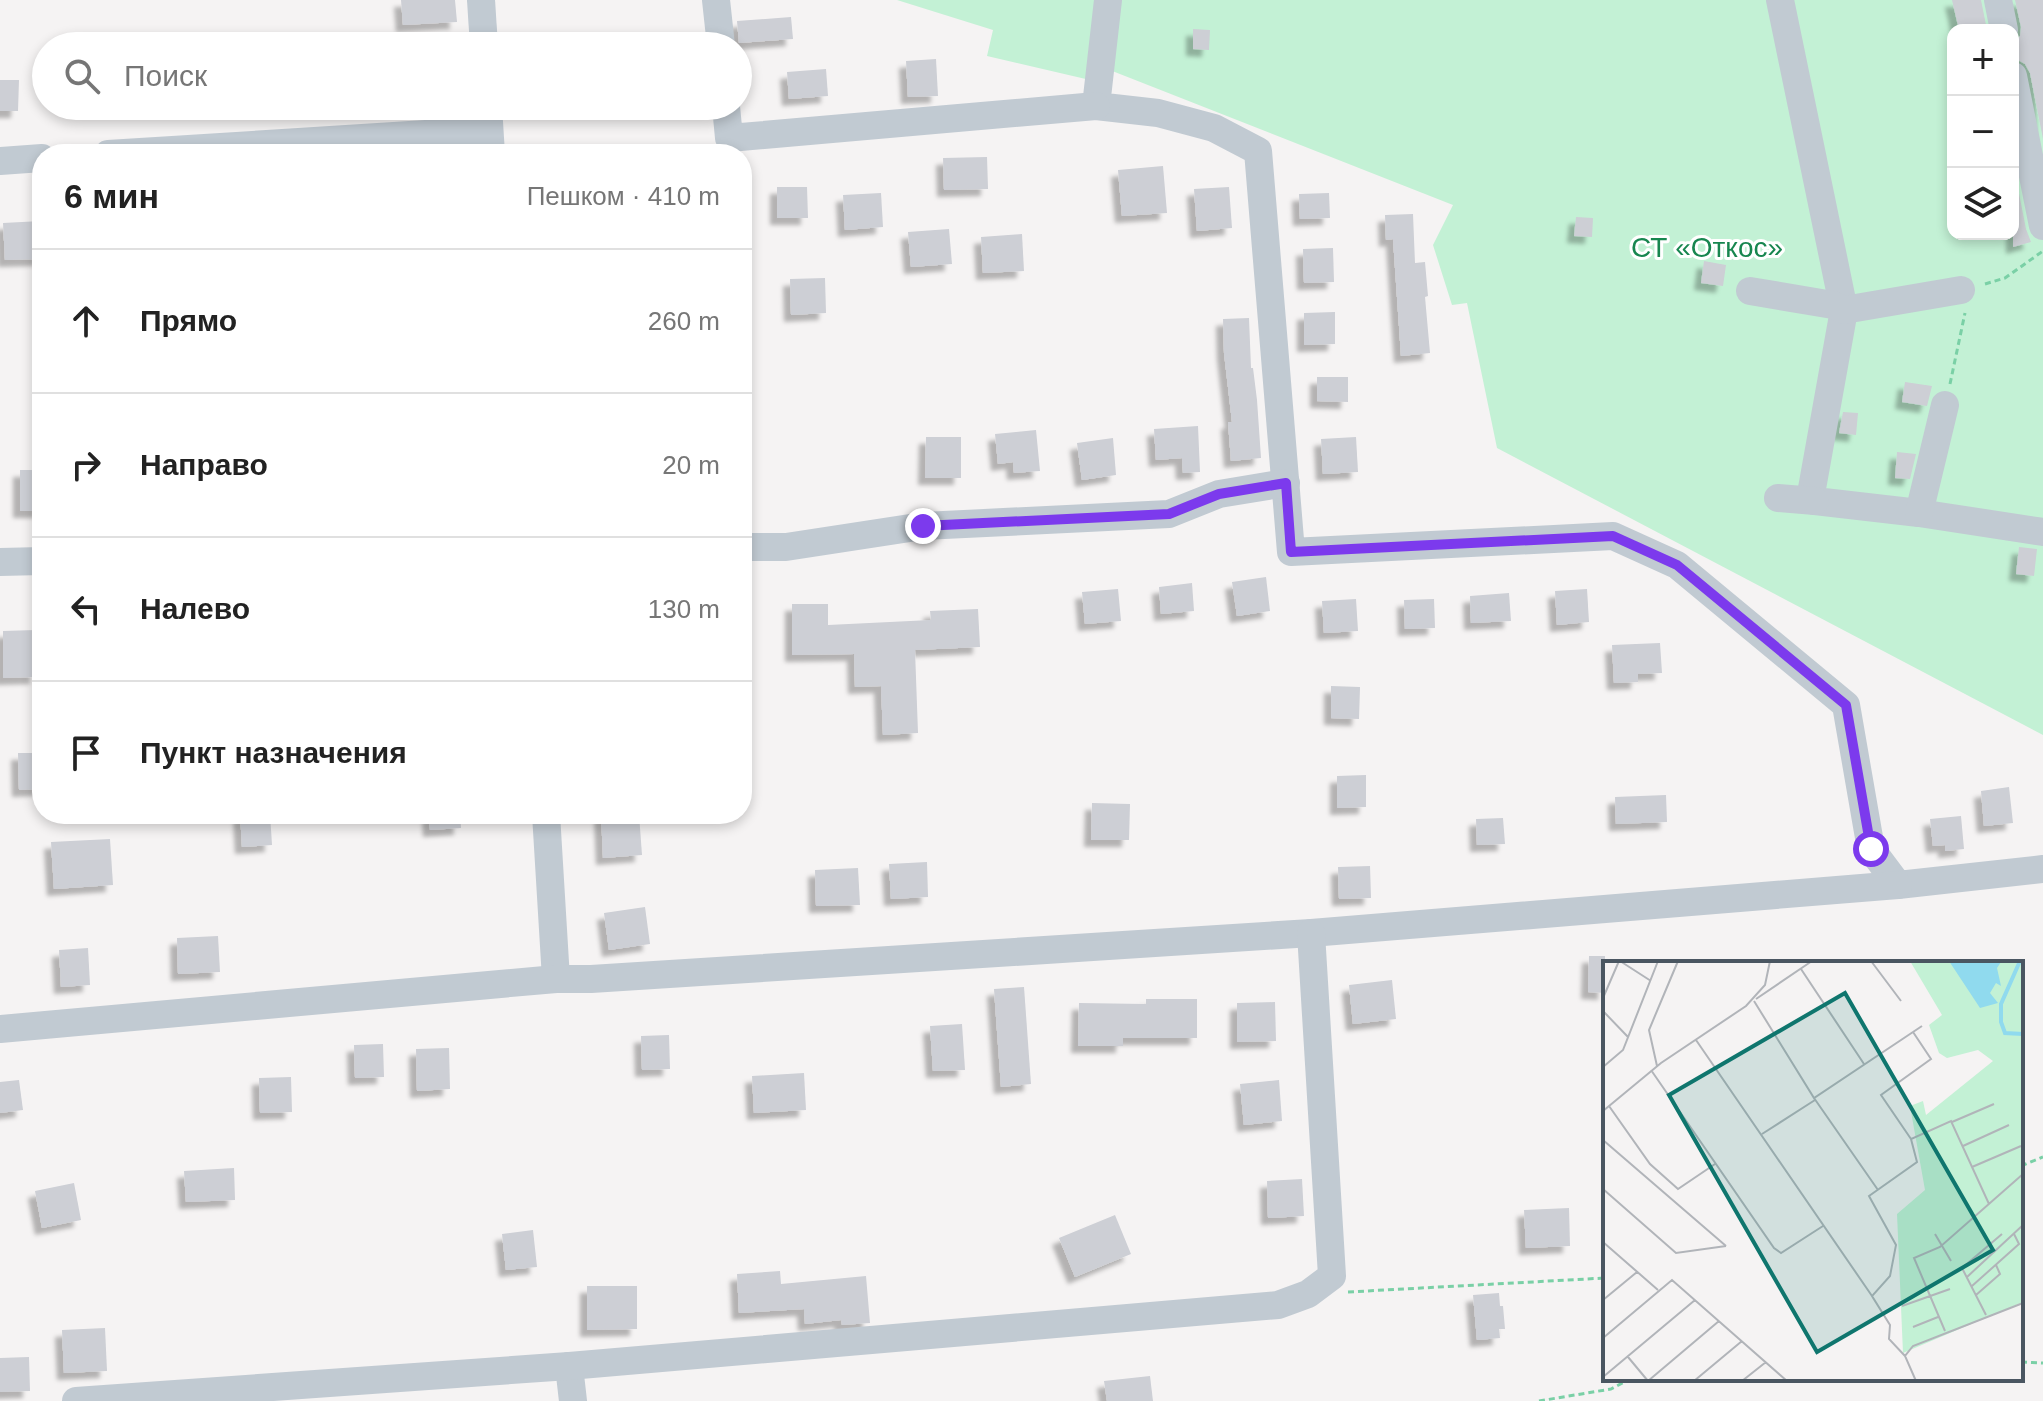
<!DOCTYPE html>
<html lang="ru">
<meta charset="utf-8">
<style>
:root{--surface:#fff;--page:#f6f6f6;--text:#222;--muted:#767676;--line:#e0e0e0}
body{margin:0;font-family:Arial,sans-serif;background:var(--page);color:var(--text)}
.controls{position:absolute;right:24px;top:24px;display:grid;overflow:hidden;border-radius:16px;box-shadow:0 4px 12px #0003}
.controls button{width:72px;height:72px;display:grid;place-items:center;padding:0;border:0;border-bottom:2px solid var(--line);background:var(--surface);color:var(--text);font:40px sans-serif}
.stop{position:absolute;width:24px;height:24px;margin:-18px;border:6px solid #7c3aed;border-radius:50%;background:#fff}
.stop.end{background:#7c3aed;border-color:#fff;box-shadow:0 2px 8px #0008}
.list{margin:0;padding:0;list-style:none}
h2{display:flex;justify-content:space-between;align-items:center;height:104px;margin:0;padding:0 32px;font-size:34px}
h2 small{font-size:26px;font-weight:400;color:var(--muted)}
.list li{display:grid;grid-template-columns:52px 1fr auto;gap:24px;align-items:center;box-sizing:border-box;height:144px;padding:0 32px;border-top:2px solid var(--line)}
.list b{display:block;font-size:30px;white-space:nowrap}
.list em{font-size:26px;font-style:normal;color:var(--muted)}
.icon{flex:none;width:44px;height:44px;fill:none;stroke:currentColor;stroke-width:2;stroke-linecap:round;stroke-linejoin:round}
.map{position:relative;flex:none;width:2043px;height:1401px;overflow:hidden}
.search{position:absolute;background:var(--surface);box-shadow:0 4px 12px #0003;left:32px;top:32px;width:720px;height:88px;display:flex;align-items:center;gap:20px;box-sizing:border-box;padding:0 28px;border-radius:44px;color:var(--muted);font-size:30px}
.panel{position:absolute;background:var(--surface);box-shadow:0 4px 12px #0003;left:32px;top:144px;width:720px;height:680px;border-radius:32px}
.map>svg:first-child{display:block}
</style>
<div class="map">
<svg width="2043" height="1401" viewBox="0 0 2043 1401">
<defs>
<filter id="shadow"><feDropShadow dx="-7" dy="7" stdDeviation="2" flood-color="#0004"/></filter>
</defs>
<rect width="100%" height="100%" fill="#f5f3f3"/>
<!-- green -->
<path fill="#c3f1d5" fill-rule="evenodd" d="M897,0H2043V735L1497,448L1467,303L1452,305L1433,245L1453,205L1097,65L1090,80L987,56L993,30ZM1953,30H2013V234H1953Z"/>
<!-- building -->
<g fill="#cdcfd5" filter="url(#shadow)">
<polygon points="401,0 455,0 457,22 403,25"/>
<polygon points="1952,0 1981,0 1987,30 1959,30"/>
<polygon points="2015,0 2043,0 2043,139 2030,73 2025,64 2018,60 2015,43 2020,36 2021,27"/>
<polygon points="791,17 793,39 739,43 737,21"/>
<polygon points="1193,29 1210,30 1209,50 1193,49"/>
<polygon points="936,59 938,96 908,97 906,61"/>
<polygon points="826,69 828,96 789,99 787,72"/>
<polygon points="0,80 19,80 18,111 0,111"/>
<polygon points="987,157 988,189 944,190 943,158"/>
<polygon points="2013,163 2026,229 2031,242 2013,247"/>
<polygon points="1163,166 1167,213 1122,216 1118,170"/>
<polygon points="777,187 807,187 808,218 777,218"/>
<polygon points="1229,187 1232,228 1197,231 1194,189"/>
<polygon points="881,193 883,227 845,230 843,195"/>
<polygon points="1329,193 1330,218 1300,219 1299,194"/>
<polygon points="1413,214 1415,263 1425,262 1428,296 1425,297 1430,353 1401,356 1393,239 1386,240 1385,215"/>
<polygon points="1576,217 1593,218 1592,237 1574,236"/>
<polygon points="41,221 42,259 5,260 3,223"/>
<polygon points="949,229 952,264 911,267 908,232"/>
<polygon points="1022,234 1024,271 983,273 981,237"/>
<polygon points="1333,248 1334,282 1304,283 1303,249"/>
<polygon points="1704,261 1726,265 1723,286 1701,283"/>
<polygon points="825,278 826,313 791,315 790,279"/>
<polygon points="1335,312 1335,344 1304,345 1304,313"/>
<polygon points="1249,318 1251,368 1253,368 1257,400 1261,458 1231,461 1228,422 1232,422 1224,353 1223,319"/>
<polygon points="1317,377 1348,377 1348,402 1317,401"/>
<polygon points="1905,382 1932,386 1927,406 1902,402"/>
<polygon points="1843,412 1858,413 1856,435 1839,433"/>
<polygon points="1198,426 1200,472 1183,473 1182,458 1156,460 1154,429"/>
<polygon points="1036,430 1040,471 1014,473 1013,462 998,464 995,434"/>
<polygon points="926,437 961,437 961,478 925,478"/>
<polygon points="1356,437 1358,472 1323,474 1321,439"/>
<polygon points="1113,438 1116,475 1082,480 1077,443"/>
<polygon points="1897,452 1916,454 1910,479 1895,478"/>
<rect x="20" y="470" width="22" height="41"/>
<polygon points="2019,547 2037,549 2034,576 2016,574"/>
<polygon points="1266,577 1270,611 1237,616 1232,582"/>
<polygon points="1192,583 1194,611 1161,614 1159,587"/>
<polygon points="1118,589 1121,621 1085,624 1082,592"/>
<polygon points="1587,589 1589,622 1557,625 1555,591"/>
<polygon points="1509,593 1511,621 1471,623 1470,596"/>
<polygon points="1356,599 1358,631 1324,633 1322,601"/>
<polygon points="1434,599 1435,628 1405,629 1404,600"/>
<polygon points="792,604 828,604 828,625 931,620 930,611 978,609 980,647 915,650 918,733 883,735 881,686 855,687 854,654 792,655"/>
<polygon points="36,630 37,677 3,678 3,631"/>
<polygon points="1660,643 1662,673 1638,674 1638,682 1614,683 1612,645"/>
<polygon points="1331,686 1360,687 1359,719 1331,718"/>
<polygon points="18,753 42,753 42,789 19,790"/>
<polygon points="1366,775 1366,807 1337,808 1337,776"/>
<polygon points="2009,787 2013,823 1984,826 1981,791"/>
<polygon points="1666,795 1667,822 1616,824 1615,797"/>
<polygon points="1092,803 1130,804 1129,840 1091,840"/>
<polygon points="240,814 270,814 272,845 242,847"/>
<polygon points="429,814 460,814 461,828 430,830"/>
<polygon points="601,814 639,814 642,855 603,858"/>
<polygon points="1961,816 1964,849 1945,851 1945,845 1933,846 1930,819"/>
<polygon points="1503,818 1505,844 1477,845 1476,819"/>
<polygon points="110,839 113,885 54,889 51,842"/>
<polygon points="927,862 928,897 891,899 889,864"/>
<polygon points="1370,866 1371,898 1339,899 1338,867"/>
<polygon points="858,868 860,905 816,906 815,870"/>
<polygon points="645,907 650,944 609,950 604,913"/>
<polygon points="218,936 220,972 178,974 177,938"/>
<polygon points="88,948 90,985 61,987 59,950"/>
<polygon points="1589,956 1605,956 1605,993 1588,992"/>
<polygon points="1392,980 1396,1019 1353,1024 1349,985"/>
<polygon points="1024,987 1031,1084 1001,1087 994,989"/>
<polygon points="1146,999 1197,999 1197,1038 1123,1038 1123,1046 1078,1046 1079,1003 1146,1004"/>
<polygon points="1275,1002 1276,1041 1237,1042 1237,1003"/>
<polygon points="962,1024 965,1070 933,1071 930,1026"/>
<polygon points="669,1035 670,1069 642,1070 641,1036"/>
<polygon points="383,1044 384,1077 355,1078 354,1045"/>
<polygon points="449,1048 450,1089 417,1091 416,1049"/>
<polygon points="804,1073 806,1110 754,1113 752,1076"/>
<polygon points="291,1077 292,1112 260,1113 259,1078"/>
<polygon points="19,1080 23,1110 0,1113 0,1082"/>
<polygon points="1279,1080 1282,1121 1244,1125 1240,1084"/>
<polygon points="234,1168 235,1200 186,1202 184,1171"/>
<polygon points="1302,1179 1304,1216 1268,1218 1267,1181"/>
<polygon points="74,1183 81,1220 42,1228 35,1191"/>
<polygon points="1569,1208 1570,1246 1526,1248 1524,1210"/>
<polygon points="1115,1215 1131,1254 1075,1277 1059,1238"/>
<polygon points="533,1230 537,1267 506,1270 502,1234"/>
<polygon points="780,1271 781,1284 866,1276 870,1323 842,1325 841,1320 805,1324 804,1309 739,1313 737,1274"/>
<polygon points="587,1286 637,1286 637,1329 587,1330"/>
<polygon points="1499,1293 1500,1306 1503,1306 1505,1329 1499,1329 1500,1338 1477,1340 1473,1295"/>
<polygon points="105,1328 107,1371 64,1373 62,1330"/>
<polygon points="29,1357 30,1391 0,1392 0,1358"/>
<polygon points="1150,1376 1153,1401 1107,1401 1104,1381"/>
</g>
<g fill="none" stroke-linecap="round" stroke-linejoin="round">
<!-- path -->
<g stroke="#7ad0a6" stroke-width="3" stroke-dasharray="6 4" stroke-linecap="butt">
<polyline points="1985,284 2005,278 2043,251"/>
<polyline points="1950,384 1965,313"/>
<polyline points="2021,1166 2043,1157"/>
<polyline points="1348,1292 1605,1278"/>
<polyline points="2021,1362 2043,1363"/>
<polyline points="1539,1401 1611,1389 1630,1379"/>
</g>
<!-- minor -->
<g stroke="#c1cad2" stroke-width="28">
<polyline points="481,0 484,46"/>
<polyline points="716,0 721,46"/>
<polyline points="1108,0 1096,106 1158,113 1214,128 1258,151 1291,552 1613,536 1677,565 1846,705 1871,849 1898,885 2043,869"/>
<polyline points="1780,0 1844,310 1811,494 1815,501 1919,513 2043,532"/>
<polyline points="1998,0 2004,30"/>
<polyline points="2013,76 2043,226"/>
<polyline points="488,106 491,154"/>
<polyline points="726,106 729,138 1096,106"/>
<polyline points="108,154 489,130"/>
<polyline points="0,161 42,158"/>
<polyline points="1750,291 1833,305 1844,310 1961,290"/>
<polyline points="1778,498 1815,501"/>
<polyline points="1919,513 1945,405"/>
<polyline points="742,547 786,547 923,526 1169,514 1219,494 1286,483"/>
<polyline points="0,562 42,561"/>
<polyline points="546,814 556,979"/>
<polyline points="0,1029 556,979 591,979 1311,933 1898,885"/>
<polyline points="569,1366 573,1401"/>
<polyline points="76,1401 569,1366 1278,1305 1308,1294 1332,1276 1311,933"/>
</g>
</g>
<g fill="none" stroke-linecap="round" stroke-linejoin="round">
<!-- route -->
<polyline stroke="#7c3aed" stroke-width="10" points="923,526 1169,514 1219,494 1286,483 1291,552 1613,536 1677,565 1846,705 1871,849"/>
</g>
<g text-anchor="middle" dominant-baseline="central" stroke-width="6" stroke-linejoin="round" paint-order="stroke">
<!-- park labels -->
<g font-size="28" fill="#17864f" stroke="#fff">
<text x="1707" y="247">СТ «Откос»</text>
</g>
</g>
<!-- overview -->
<g transform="translate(1603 961)">
<rect width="420" height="420" fill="#f5f3f3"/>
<path d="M307,0H420V341L300,392L294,253L322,229L307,145L320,140L323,154L390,100L375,89L344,97L336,92L326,64L339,54Z" fill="#c3f1d5"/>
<path d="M346,0L398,1L394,7L398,25L393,22L387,32L395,42L377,47Z" fill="#90daee"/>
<path fill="none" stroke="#90daee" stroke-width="4" d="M417,0L398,43V61L402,72L420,73"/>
<path fill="none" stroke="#b1b4b9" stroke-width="2" d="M17,0L48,20M268,0L298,40M198,8L261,103M0,37L16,0M153,38L209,0M151,40L211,137L319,65M0,50L25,76M93,79L269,335M54,105L46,69L75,0M0,106L20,89L55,0M48,109L171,287L178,292L220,265M211,137L275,229M6,145L47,203L75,228L112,203M0,150L58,102L143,45L162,24L167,0M349,161L391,143M159,173L212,139M308,178L278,134L328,98L310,71M0,179L123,285M360,185L406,164M369,206L418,185M0,228L73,292L123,285M332,273L348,300M0,281L55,329M364,316L420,264M369,325L416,283L411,273M373,334L397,313L393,304M0,339L34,311M299,345L347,328M383,354L359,307L399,273M310,366L335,356M342,370L311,297L337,286L420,213M0,377L69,319L184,420M302,395L286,378L287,364L269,335L287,315L293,284L266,235L314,201L308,178L348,160L386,243M25,396L45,420M0,416L92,339M45,420L116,360M91,420L139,380M139,420L163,401M313,420L302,395L310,385L420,342"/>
<path fill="#0f766e" fill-opacity="0.15" stroke="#0f766e" stroke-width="4" d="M242,32L390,289L214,391L66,134Z"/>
<rect width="420" height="420" fill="none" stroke="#4a5661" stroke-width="4"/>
</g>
</svg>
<div class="controls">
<button>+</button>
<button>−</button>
<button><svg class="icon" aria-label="layers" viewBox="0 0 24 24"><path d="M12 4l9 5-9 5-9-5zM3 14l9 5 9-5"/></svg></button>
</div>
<div class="stop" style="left:1871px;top:849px"></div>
<div class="stop end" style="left:923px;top:526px"></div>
<div class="search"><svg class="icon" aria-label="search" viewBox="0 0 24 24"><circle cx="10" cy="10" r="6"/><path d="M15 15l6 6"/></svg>Поиск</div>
<section class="panel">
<h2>6 мин<small>Пешком · 410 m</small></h2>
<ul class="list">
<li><svg class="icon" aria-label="ahead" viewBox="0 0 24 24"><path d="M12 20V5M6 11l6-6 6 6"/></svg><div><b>Прямо</b></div><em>260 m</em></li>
<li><svg class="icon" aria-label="right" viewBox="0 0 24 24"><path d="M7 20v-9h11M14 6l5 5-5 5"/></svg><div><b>Направо</b></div><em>20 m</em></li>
<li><svg class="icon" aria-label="left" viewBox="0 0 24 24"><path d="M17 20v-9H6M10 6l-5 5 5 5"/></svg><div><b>Налево</b></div><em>130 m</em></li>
<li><svg class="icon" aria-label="arrive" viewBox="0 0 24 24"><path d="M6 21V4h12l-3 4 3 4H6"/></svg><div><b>Пункт назначения</b></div></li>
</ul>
</section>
</div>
